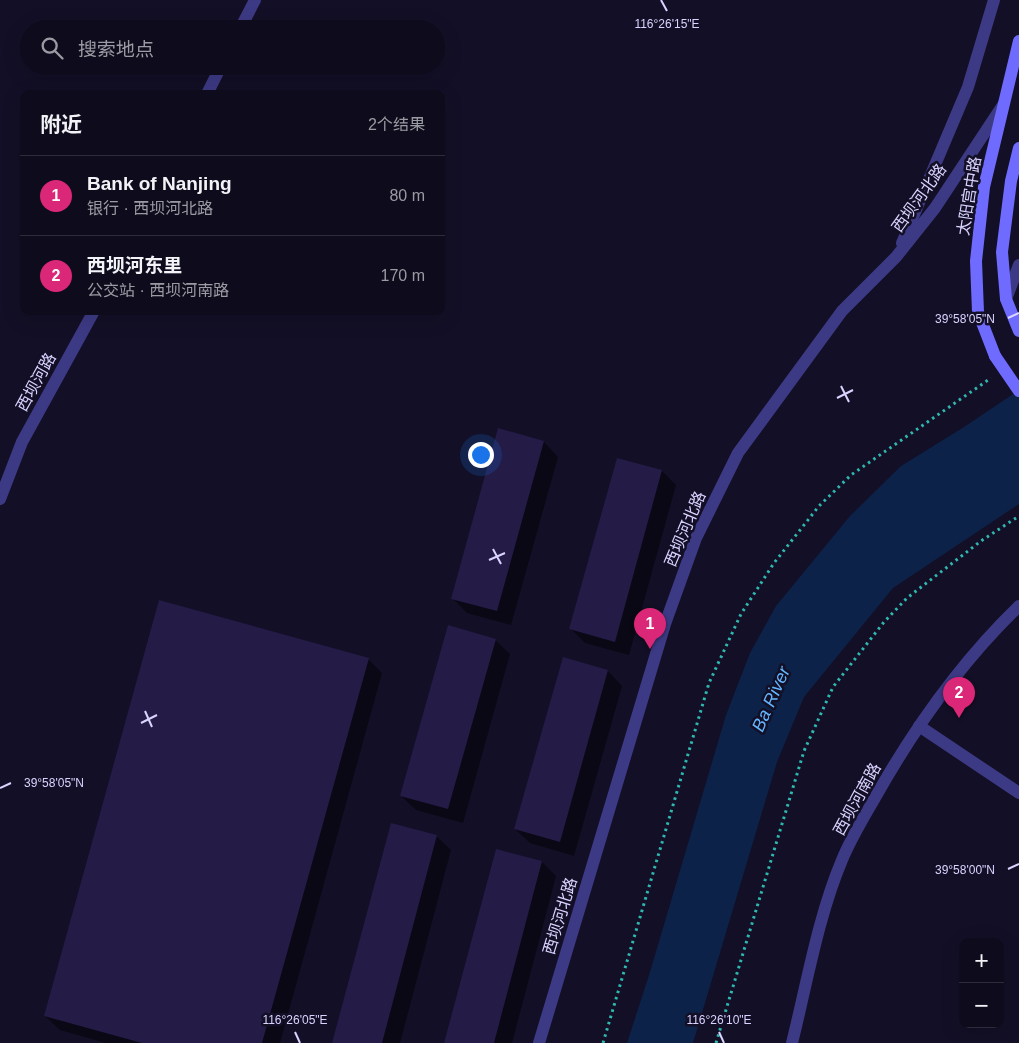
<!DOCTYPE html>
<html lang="zh">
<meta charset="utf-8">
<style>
:root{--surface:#0e0b1c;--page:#1c1929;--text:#f1f3f6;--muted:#9b9ba3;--line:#2e2b3b;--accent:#db2777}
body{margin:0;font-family:Arial,"Noto Sans SC",sans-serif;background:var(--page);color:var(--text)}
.controls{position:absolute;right:15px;bottom:15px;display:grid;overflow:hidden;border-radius:10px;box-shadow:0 5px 20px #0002}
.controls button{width:45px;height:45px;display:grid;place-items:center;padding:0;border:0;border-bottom:1px solid var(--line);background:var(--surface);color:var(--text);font:25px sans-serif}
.you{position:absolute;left:480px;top:454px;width:18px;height:18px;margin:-12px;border:4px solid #fff;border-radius:50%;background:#1a73e8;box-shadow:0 0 0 8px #1a73e833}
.badge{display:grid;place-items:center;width:32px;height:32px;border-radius:50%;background:var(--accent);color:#fff;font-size:16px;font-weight:700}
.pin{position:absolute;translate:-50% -41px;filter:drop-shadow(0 1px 2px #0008)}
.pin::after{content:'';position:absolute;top:26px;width:18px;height:15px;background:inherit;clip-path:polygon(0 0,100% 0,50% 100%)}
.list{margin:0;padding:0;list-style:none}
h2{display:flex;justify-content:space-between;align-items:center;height:65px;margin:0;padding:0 20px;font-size:21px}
h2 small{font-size:16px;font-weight:400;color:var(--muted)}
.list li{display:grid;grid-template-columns:32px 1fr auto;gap:15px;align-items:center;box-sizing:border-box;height:80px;padding:0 20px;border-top:1px solid var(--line)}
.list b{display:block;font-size:19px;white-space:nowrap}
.list p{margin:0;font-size:16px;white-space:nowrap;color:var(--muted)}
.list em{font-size:16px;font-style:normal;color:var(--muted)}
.icon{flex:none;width:28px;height:28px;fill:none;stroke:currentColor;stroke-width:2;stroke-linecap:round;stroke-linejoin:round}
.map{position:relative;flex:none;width:1019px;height:1043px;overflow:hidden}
.search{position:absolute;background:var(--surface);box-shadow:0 5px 20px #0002;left:20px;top:20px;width:425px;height:55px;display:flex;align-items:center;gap:12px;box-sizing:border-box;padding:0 18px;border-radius:28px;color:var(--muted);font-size:19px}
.panel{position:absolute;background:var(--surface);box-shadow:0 5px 20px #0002;left:20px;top:90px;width:425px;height:225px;border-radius:10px}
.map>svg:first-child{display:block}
</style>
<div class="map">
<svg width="1019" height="1043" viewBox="0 0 1019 1043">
<rect width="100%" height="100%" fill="#130f26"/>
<!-- water -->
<polygon fill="#0c2248" points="1019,390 1019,504 893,588 804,697 777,762 693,1043 627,1043 650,972 726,715 750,653 776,606 850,516 901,466 964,427"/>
<!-- shadow -->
<g fill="#0007">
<polygon points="499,430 544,442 558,457 511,625 467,613 452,598"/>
<polygon points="662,471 676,485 629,655 585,643 571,629"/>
<polygon points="495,640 510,654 463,823 416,810 401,796"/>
<polygon points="368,659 382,673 280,1043 106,1043 60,1030 45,1016"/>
<polygon points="563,659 608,671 622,686 574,856 530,843 515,829"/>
<polygon points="436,836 451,850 400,1043 334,1043"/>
<polygon points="542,862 556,876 512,1043 445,1043"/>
</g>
<!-- building -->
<g fill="#241b47">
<polygon points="498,428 544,441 497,611 451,599"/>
<polygon points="617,458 662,470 615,642 569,629"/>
<polygon points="159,600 369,658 262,1043 142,1043 44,1016"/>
<polygon points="448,625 496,639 448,809 400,796"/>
<polygon points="563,657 608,670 560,842 514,829"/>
<polygon points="391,823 437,835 382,1043 332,1043"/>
<polygon points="496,849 542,861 494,1043 444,1043"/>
</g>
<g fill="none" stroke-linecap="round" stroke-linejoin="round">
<!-- path -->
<g stroke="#2fb8b0" stroke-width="3" stroke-dasharray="2.5 4" stroke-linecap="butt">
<polyline points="603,1043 709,683 741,614 774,563 819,506 851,475 991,378"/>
<polyline points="716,1043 804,751 833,687 884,622 907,598 981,541 1019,516"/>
</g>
<!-- minor -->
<polyline stroke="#3d3a85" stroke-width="12" points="919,726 1019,793"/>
<!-- tertiary -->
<g stroke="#3d3a85" stroke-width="12">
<polyline points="240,29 255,0"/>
<polyline points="207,94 221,66"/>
<polyline points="902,243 968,87 994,0"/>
<polyline points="1006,299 1019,265"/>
<polyline points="0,499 22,442 94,311"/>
<polyline points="539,1043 665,624 696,538 738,453 842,311 896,257 935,208 1003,105"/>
<path d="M792,1043C807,983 818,917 842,860C851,838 864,817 876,796C915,727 962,661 1019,606"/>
</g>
<!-- secondary -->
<g stroke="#6f6bff" stroke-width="12">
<polyline points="1019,148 1011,181 1002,252 1006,299 1019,331"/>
<polyline points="995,356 978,312 976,261 984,187 1019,41"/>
</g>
<!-- secondary-bridge -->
<polyline stroke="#6f6bff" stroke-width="12" points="995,356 1019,391"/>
</g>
<!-- ticks -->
<path fill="none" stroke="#d9d4ff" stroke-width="2" d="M661,0L667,11M1008,318L1019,313M841,386L849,402M837,398L853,390M493,549L501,564M489,560L505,553M145,711L152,727M141,723L157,715M0,788L11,783M1008,869L1019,864M295,1032L300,1043M719,1032L724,1043"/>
<g text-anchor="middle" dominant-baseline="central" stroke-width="5" stroke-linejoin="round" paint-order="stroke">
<!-- street labels -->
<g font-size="16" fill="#d9d4ff" stroke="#130f26">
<text transform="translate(969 196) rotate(-81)">太阳宫中路</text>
<text transform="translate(919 198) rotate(-54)">西坝河北路</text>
<text transform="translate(36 382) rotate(-61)">西坝河路</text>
<text transform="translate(685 529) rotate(-67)">西坝河北路</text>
<text transform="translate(857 799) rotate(-61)">西坝河南路</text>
<text transform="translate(560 916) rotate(-73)">西坝河北路</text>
</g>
<!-- water labels -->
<g font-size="18" font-style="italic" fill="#62b6ff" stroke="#130f26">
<text transform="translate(771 699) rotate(-66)">Ba River</text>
</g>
</g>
<g font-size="12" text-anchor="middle" fill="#d9d4ff" stroke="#130f26" stroke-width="5" stroke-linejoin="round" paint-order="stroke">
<text x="667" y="28">116°26'15"E</text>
<text x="965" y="323">39°58'05"N</text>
<text x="54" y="787">39°58'05"N</text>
<text x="965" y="874">39°58'00"N</text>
<text x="295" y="1024">116°26'05"E</text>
<text x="719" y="1024">116°26'10"E</text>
</g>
</svg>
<div class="controls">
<button>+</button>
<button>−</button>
</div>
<div class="you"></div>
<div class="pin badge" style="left:650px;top:649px">1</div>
<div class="pin badge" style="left:959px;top:718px">2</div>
<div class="search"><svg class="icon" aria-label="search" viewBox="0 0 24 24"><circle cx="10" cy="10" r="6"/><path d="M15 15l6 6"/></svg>搜索地点</div>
<section class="panel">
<h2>附近<small>2个结果</small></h2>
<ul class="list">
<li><span class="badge">1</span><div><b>Bank of Nanjing</b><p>银行 · 西坝河北路</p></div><em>80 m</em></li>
<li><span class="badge">2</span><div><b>西坝河东里</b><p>公交站 · 西坝河南路</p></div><em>170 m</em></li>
</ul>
</section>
</div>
